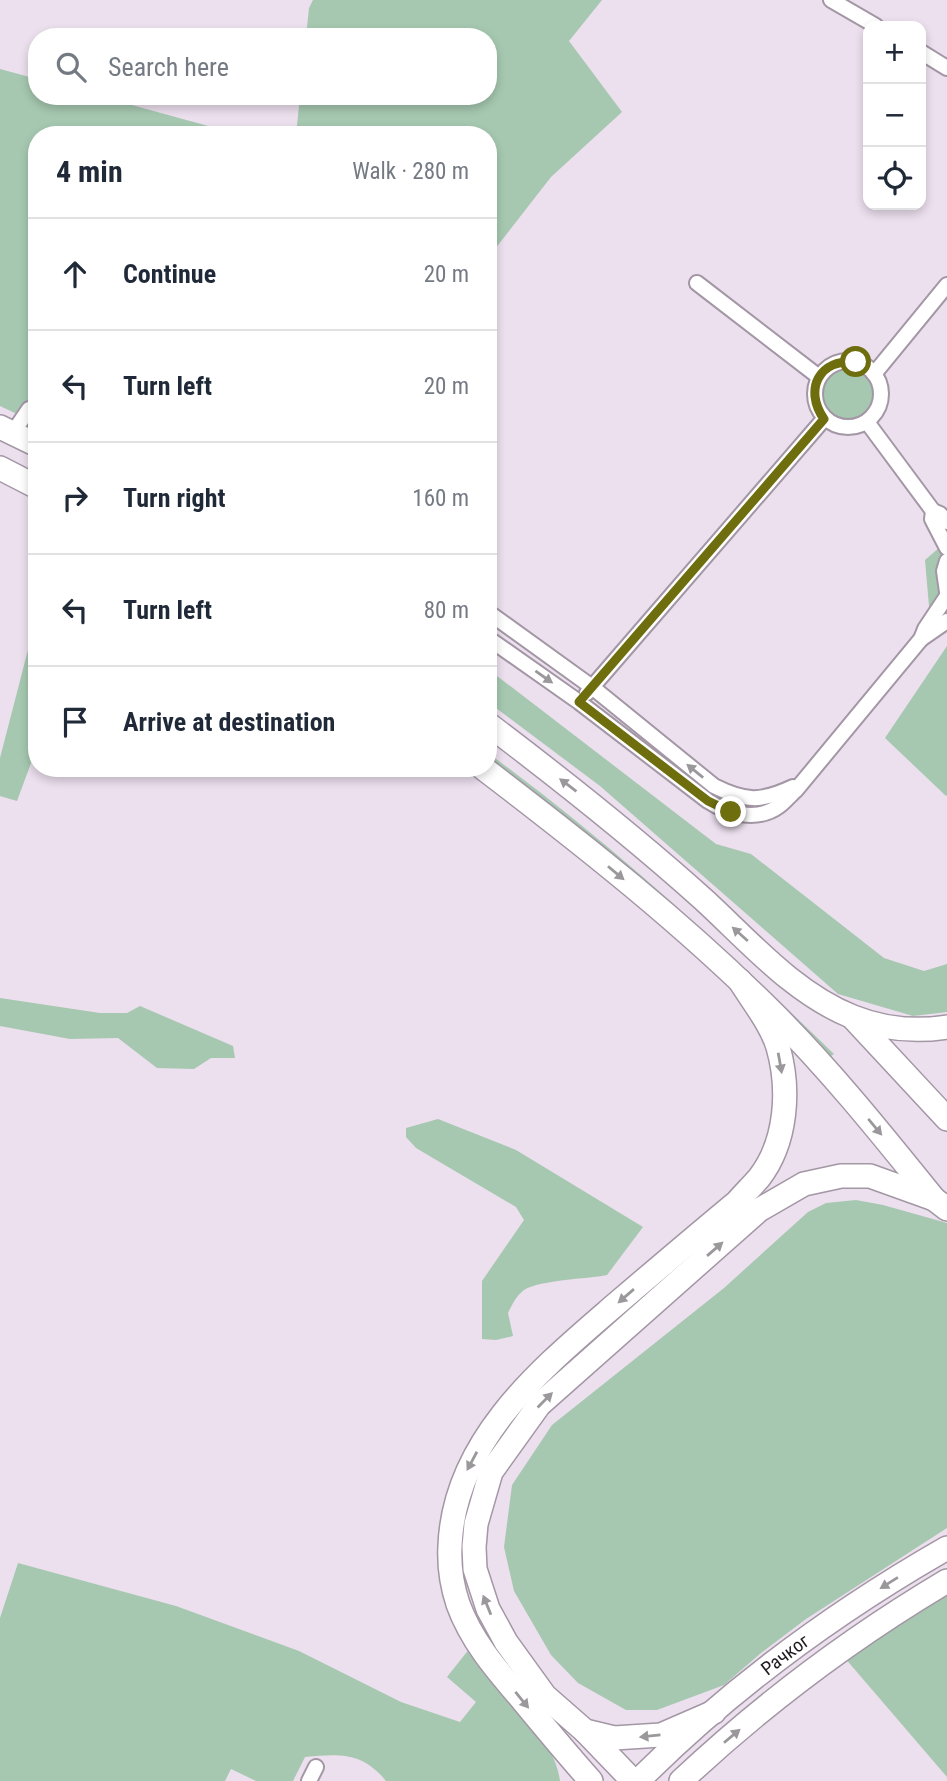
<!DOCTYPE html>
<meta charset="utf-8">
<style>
:root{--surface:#fff;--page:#f6f6f7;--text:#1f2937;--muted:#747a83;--line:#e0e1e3}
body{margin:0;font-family:"Roboto Condensed",sans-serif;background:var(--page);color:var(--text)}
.controls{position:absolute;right:21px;top:21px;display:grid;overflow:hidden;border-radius:14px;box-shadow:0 4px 10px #0003}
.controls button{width:63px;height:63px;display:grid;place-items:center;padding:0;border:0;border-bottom:2px solid var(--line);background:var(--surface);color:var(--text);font:35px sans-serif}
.stop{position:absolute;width:21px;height:21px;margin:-16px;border:5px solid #6e6e0f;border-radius:50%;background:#fff}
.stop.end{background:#6e6e0f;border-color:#fff;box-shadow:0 2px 7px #0008}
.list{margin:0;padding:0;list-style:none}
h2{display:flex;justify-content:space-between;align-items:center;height:91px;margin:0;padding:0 28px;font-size:30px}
h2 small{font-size:23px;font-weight:400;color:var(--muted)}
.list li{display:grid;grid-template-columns:46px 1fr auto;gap:21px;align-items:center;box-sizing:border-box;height:112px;padding:0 28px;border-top:2px solid var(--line)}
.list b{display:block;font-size:26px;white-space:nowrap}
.list em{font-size:23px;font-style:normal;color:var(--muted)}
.icon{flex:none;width:38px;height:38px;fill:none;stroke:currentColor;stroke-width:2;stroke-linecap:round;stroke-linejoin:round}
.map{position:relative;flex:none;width:947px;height:1781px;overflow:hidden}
.search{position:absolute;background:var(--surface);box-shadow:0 4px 10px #0003;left:28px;top:28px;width:469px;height:77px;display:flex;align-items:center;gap:18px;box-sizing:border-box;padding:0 24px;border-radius:28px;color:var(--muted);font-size:26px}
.panel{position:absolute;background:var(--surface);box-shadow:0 4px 10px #0003;left:28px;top:126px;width:469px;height:651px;border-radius:28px}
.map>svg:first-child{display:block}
</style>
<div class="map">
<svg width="947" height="1781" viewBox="0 0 947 1781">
<rect width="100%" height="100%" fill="#ecdfee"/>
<!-- green -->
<g fill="#a6c8b0">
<polygon points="313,0 602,0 569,41 622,112 551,177 488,258 488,135 296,135 300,96 488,96 488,37 306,37 309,8"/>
<polygon points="0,69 37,79 37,96 99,96 241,135 37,135 36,423 0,406"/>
<circle cx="847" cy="394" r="29"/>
<polygon points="947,541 947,632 929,606 925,560"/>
<polygon points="37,615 37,747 17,801 0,796 0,758"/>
<polygon points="947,646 947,795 946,796 885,738"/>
<polygon points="488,669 716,844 751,854 884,958 924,971 947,964 947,1012 913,1016 838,994 600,786 488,702"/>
<path d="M488,753C611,843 724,947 834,1054L828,1058L488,761Z"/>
<polygon points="0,998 100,1013 127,1013 140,1006 233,1046 235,1058 211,1058 194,1069 157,1068 118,1038 70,1039 0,1026"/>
<path d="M438,1119L516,1150L643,1227L607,1275C587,1279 539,1280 524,1290C516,1296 512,1305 508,1313L513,1336L496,1340L482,1339V1281L524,1220L516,1207L416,1148L406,1137V1128Z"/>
<polygon points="856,1200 883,1205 947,1223 947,1528 806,1619 761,1653 724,1685 657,1710 626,1710 578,1683 551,1655 514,1591 504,1547 512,1485 552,1425 724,1288 808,1212 826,1203"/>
<path d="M18,1563L176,1606L299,1651L401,1702L460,1722L476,1702L447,1677L470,1648C497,1681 556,1739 560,1781H386C362,1752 340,1754 305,1757L293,1781H256L231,1769L225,1781H0V1618Z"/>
<polygon points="947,1579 947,1777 844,1657"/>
</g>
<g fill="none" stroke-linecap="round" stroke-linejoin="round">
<defs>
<g id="minor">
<polyline points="831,0 876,26"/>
<polyline points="921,52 947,68"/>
<polyline points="697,283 819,377"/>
<circle cx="848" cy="394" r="33"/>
<polyline points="874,374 947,285"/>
<polyline points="867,422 933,511 940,514 947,522"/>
<polyline points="12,434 29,409 37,407"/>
<polyline points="933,511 932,519 947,548"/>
<polyline points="947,561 944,571 947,592"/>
<path d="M488,612L592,687L714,786C746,802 761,802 793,787"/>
<path d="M488,638L579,702L708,801C728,814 757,822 779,806C785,802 790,795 796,790L921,639L925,629L947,596"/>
<polyline points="921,639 947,621"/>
<polyline points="587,693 824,419"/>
<polyline points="309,1781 316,1767"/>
</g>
<g id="primary">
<path id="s1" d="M638,1781C730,1689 835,1612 947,1548"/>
<path d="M681,1781C762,1705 851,1638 947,1581"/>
</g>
<g id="trunk">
<polyline points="0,427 37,445"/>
<polyline points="0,468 37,487"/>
<path d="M488,724C562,780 634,837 703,899C749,941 793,993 853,1017C883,1029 915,1032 947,1027"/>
<path d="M483,768C584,845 684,924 774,1014C832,1072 883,1136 934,1199L947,1209"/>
<polyline points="854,1019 947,1119"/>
<polyline points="714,1712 661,1735 614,1738 585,1731 545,1696 506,1642 488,1609 475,1569 474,1547 476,1524 491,1472 539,1405 759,1210 804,1184 841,1176 870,1176 934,1199"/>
<polyline points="585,1731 633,1781"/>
<path d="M591,1781C566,1753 543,1725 519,1696C495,1668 471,1640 458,1604C452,1586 449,1565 450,1546C454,1440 541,1369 615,1305C656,1270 696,1236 737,1202C744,1194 752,1186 759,1178C787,1142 790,1089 778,1047C771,1024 753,1002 740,981"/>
</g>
</defs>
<!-- minor casing -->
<use href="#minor" stroke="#a396a5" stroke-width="18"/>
<!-- primary casing -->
<use href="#primary" stroke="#a396a5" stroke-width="26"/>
<!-- trunk casing -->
<use href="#trunk" stroke="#a396a5" stroke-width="26"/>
<!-- minor -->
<use href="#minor" stroke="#fff" stroke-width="14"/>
<!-- primary -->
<use href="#primary" stroke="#fff" stroke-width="23"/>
<!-- trunk -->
<use href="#trunk" stroke="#fff" stroke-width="23"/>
</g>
<!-- one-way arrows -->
<defs><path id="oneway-solid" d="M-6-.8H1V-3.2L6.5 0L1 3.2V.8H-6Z" transform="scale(1.75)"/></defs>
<g fill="#9b989b">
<use href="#oneway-solid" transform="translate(544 677) rotate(35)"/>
<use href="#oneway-solid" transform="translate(695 771) rotate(-141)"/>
<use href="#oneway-solid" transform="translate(568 785) rotate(-143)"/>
<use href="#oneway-solid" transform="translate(616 873) rotate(40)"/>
<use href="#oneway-solid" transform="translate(740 934) rotate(-138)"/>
<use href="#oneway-solid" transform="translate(780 1063) rotate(80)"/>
<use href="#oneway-solid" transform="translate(875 1127) rotate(50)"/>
<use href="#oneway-solid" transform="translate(715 1249) rotate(-41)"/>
<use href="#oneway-solid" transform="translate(626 1296) rotate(139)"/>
<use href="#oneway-solid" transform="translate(545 1400) rotate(-45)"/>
<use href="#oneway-solid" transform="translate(472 1461) rotate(118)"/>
<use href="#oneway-solid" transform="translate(889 1583) rotate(148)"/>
<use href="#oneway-solid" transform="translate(487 1605) rotate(-112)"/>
<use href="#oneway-solid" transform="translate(522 1700) rotate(51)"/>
<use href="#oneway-solid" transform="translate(650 1736) rotate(174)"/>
<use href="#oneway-solid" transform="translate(732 1736) rotate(-40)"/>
</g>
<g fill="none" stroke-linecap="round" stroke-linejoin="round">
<!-- route -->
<path stroke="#6e6e0f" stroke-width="9" d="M731,812L708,801L579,702L824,419C803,389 820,358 856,362"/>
</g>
<g text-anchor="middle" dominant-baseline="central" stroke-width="7" stroke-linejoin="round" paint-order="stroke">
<!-- street labels -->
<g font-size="19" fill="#201b21" stroke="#fff">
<text stroke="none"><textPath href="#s1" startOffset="194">Рачког</textPath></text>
</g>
</g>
</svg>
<div class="controls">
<button>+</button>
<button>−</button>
<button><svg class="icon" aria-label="locate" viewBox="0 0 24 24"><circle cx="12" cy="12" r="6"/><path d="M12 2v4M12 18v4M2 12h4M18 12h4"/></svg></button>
</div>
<div class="stop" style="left:856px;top:362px"></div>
<div class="stop end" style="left:731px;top:812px"></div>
<div class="search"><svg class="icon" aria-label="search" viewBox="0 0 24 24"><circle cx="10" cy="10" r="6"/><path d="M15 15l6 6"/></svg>Search here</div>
<section class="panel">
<h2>4 min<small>Walk · 280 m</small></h2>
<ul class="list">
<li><svg class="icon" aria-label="ahead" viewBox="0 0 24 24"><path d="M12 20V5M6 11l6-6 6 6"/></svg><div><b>Continue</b></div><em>20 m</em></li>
<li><svg class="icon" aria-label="left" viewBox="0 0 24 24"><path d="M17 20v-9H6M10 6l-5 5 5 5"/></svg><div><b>Turn left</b></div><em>20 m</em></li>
<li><svg class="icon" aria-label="right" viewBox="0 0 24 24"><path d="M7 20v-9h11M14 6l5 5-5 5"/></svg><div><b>Turn right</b></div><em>160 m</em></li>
<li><svg class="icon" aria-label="left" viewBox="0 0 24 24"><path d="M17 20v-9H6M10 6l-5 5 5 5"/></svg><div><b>Turn left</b></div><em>80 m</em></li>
<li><svg class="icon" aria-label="arrive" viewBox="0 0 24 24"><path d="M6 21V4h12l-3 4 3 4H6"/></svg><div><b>Arrive at destination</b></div></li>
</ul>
</section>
</div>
